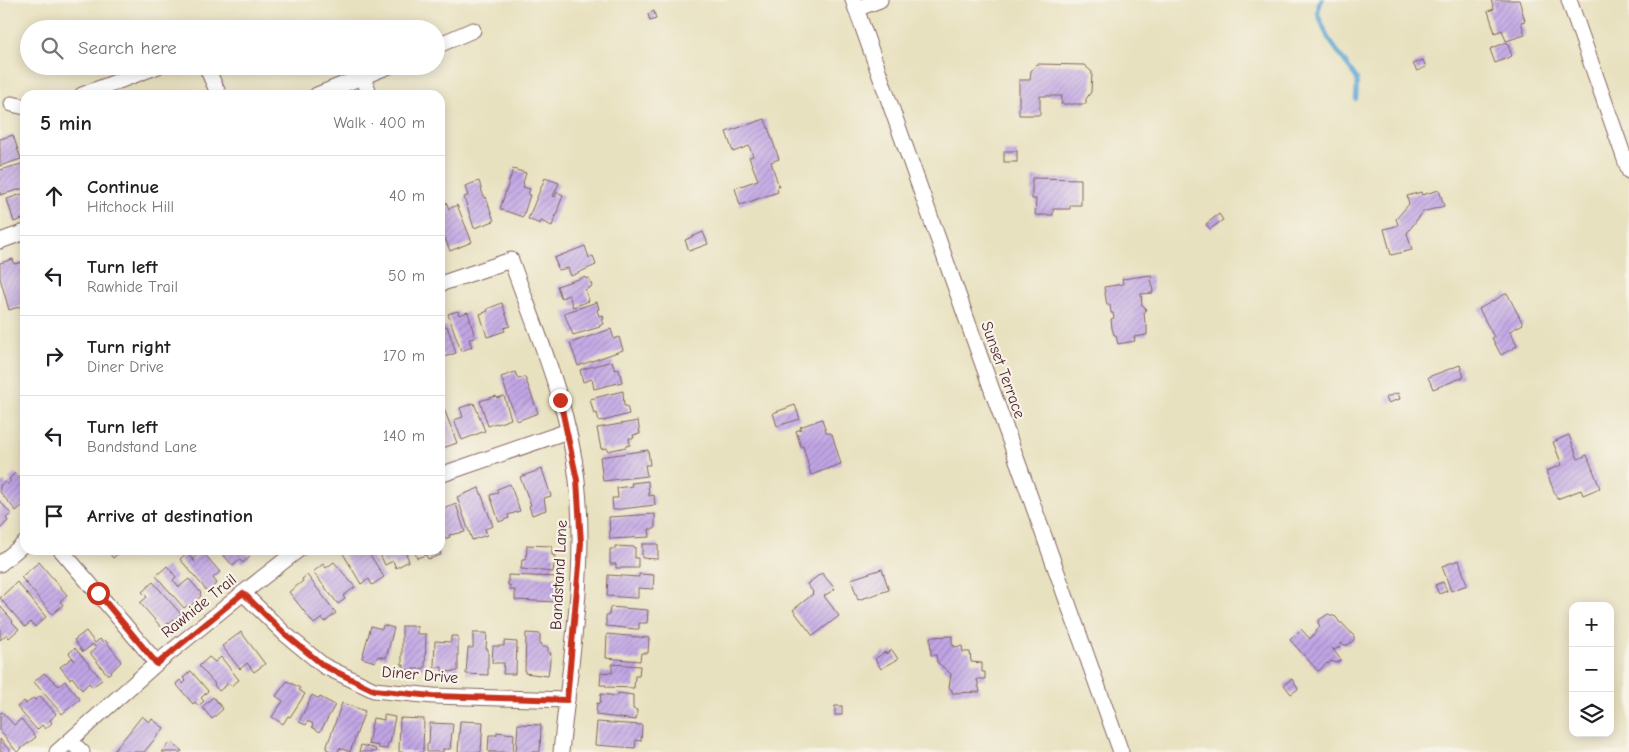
<!DOCTYPE html>
<meta charset="utf-8">
<style>
:root{--surface:#fff;--page:#f6f6f6;--text:#202124;--muted:#757577;--line:#e0e0e0}
body{margin:0;font-family:"Comic Neue",sans-serif;background:var(--page);color:var(--text)}
.controls{position:absolute;right:15px;bottom:15px;display:grid;overflow:hidden;border-radius:10px;box-shadow:0 2px 12px #0003}
.controls button{width:45px;height:45px;display:grid;place-items:center;padding:0;border:0;border-bottom:1px solid var(--line);background:var(--surface);color:var(--text);font:25px sans-serif}
.stop{position:absolute;width:15px;height:15px;margin:-11px;border:4px solid #c8321e;border-radius:50%;background:#fff}
.stop.end{background:#c8321e;border-color:#fff;box-shadow:0 1px 5px #0008}
.list{margin:0;padding:0;list-style:none}
h2{display:flex;justify-content:space-between;align-items:center;height:65px;margin:0;padding:0 20px;font-size:21px}
h2 small{font-size:16px;font-weight:400;color:var(--muted)}
.list li{display:grid;grid-template-columns:32px 1fr auto;gap:15px;align-items:center;box-sizing:border-box;height:80px;padding:0 20px;border-top:1px solid var(--line)}
.list b{display:block;font-size:19px;white-space:nowrap}
.list p{margin:0;font-size:16px;white-space:nowrap;color:var(--muted)}
.list em{font-size:16px;font-style:normal;color:var(--muted)}
.icon{flex:none;width:28px;height:28px;fill:none;stroke:currentColor;stroke-width:2;stroke-linecap:round;stroke-linejoin:round}
.map{position:relative;flex:none;width:1629px;height:752px;overflow:hidden}
.search{position:absolute;background:var(--surface);box-shadow:0 2px 12px #0003;left:20px;top:20px;width:425px;height:55px;display:flex;align-items:center;gap:12px;box-sizing:border-box;padding:0 18px;border-radius:28px;color:var(--muted);font-size:19px}
.panel{position:absolute;background:var(--surface);box-shadow:0 2px 12px #0003;left:20px;top:90px;width:425px;height:465px;border-radius:15px}
.map>svg:first-child{display:block}
</style>
<div class="map">
<svg width="1629" height="752" viewBox="0 0 1629 752">
<defs>
<pattern id="building-hatch" width="6" height="6" patternUnits="userSpaceOnUse" patternTransform="scale(1.25)"><rect width="6" height="6" fill="#c1a6e6"/><path d="M-1 1l2-2M0 6l6-6M5 7l2-2" fill="none" stroke="#9f87bb"/></pattern>
</defs>
<rect width="100%" height="100%" fill="#f7f3e8"/>
<filter id="ink" filterUnits="userSpaceOnUse"><feTurbulence type="fractalNoise" baseFrequency=".02" numOctaves="2"/><feDisplacementMap in="SourceGraphic" scale="10" xChannelSelector="R" yChannelSelector="G"/><feConvolveMatrix kernelMatrix="1 2 1 2 8 2 1 2 1" color-interpolation-filters="sRGB"/></filter>
<filter id="wash" filterUnits="userSpaceOnUse"><feTurbulence type="fractalNoise" baseFrequency=".0096" numOctaves="4" result="noise"/><feDisplacementMap in="SourceGraphic" scale="20" xChannelSelector="R" yChannelSelector="G"/><feGaussianBlur stdDeviation="1.12" result="paint"/><feColorMatrix in="noise" values="0 0 0 0 0 0 0 0 0 0 0 0 0 0 0 0 0 1.4 0 .05"/><feComposite in="paint" operator="in"/></filter>
<g filter="url(#wash)">
<rect width="100%" height="100%" fill="#e8e1bf"/>
<g fill="none" stroke-linecap="round" stroke-linejoin="round">
<!-- stream -->
<polyline stroke="#5ca5d3" stroke-width="4.5" points="1322,0 1319,4 1318,14 1328,38 1357,79 1356,99"/>
</g>
<g id="blocks">
<!-- building -->
<g fill="url(#building-hatch)">
<polygon points="1491,0 1519,0 1525,21 1521,22 1525,35 1506,41 1502,30 1495,33 1488,11 1494,9"/>
<polygon points="654,11 656,19 650,21 648,14"/>
<polygon points="1507,42 1512,56 1495,63 1490,49"/>
<polygon points="1423,60 1426,67 1417,71 1413,64"/>
<polygon points="1037,64 1084,65 1092,72 1091,92 1086,99 1086,104 1061,104 1062,96 1040,96 1040,115 1019,115 1019,80 1030,80 1031,71"/>
<polygon points="765,119 779,159 771,162 779,187 777,188 778,192 740,205 735,188 758,180 749,157 753,156 749,146 733,152 726,132"/>
<polygon points="13,135 21,159 0,166 0,139"/>
<rect x="1004" y="151" width="13" height="11"/>
<polygon points="25,163 25,188 0,195 0,170"/>
<polygon points="513,169 526,173 523,183 524,184 523,187 530,189 528,195 530,195 523,217 500,209"/>
<polygon points="545,178 559,183 553,196 555,197 557,192 563,195 552,226 541,221 540,224 528,219"/>
<polygon points="1032,178 1081,179 1081,205 1070,205 1070,209 1053,209 1053,215 1035,215 1036,199 1032,199"/>
<polygon points="479,181 484,198 486,197 494,221 474,228 464,197 468,196 465,186"/>
<polygon points="1439,190 1444,206 1423,212 1407,233 1412,250 1391,255 1384,229 1396,226 1398,224 1396,219 1409,204 1407,196 1421,192 1422,195"/>
<polygon points="25,193 25,218 14,222 7,199"/>
<polygon points="446,202 449,209 457,205 472,242 450,251 440,226 440,204"/>
<polygon points="1219,214 1223,220 1210,229 1206,224"/>
<polygon points="703,232 708,244 689,251 685,240"/>
<polygon points="585,246 589,258 593,256 596,265 571,276 568,268 559,270 554,258"/>
<polygon points="13,259 14,264 22,262 25,271 25,305 9,310 0,278 0,263"/>
<polygon points="1151,275 1153,293 1141,294 1142,305 1145,307 1146,311 1144,313 1145,323 1147,325 1147,335 1134,337 1135,341 1118,344 1116,335 1114,335 1112,328 1111,319 1114,318 1113,313 1111,313 1110,305 1107,305 1104,287 1123,284 1122,279"/>
<polygon points="585,277 586,279 589,278 592,286 585,290 589,301 573,307 569,295 561,298 557,286"/>
<polygon points="1507,293 1523,324 1510,331 1517,346 1501,355 1492,338 1494,337 1479,309"/>
<polygon points="597,302 599,309 597,310 599,316 603,315 604,319 602,319 604,324 599,326 600,327 573,335 564,313"/>
<polygon points="502,303 510,326 504,328 505,331 487,337 480,314 488,311 487,309"/>
<polygon points="458,311 459,315 468,312 475,338 469,339 472,347 461,351 448,314"/>
<polygon points="447,326 456,353 444,357 443,353 440,354 440,328"/>
<polygon points="611,329 614,339 619,337 623,350 578,366 570,343"/>
<polygon points="612,361 615,370 619,369 622,382 594,389 592,379 583,382 580,370"/>
<polygon points="1460,365 1464,377 1433,389 1428,377"/>
<polygon points="515,372 518,379 525,377 538,413 517,421 501,377"/>
<polygon points="623,391 624,406 627,406 629,414 603,421 602,420 599,421 597,413 594,414 590,399"/>
<polygon points="1398,393 1400,399 1388,403 1386,397"/>
<polygon points="496,396 497,398 504,396 511,419 497,424 496,423 488,426 480,401"/>
<polygon points="440,398 457,443 440,449"/>
<polygon points="474,403 485,431 462,440 454,420 463,417 460,408"/>
<polygon points="795,405 800,419 777,426 773,413"/>
<polygon points="822,419 826,432 832,434 841,464 811,475 803,446 801,447 796,431 801,429 800,427"/>
<polygon points="638,421 640,434 633,435 634,438 629,438 630,445 626,446 626,447 608,451 607,448 601,449 597,428"/>
<polygon points="1569,435 1578,459 1587,455 1600,488 1583,495 1581,490 1557,499 1546,471 1562,465 1553,442"/>
<polygon points="648,450 650,465 645,465 647,476 603,481 600,457"/>
<polygon points="542,469 551,496 544,498 546,510 532,515 529,506 531,505 520,477"/>
<polygon points="15,473 25,484 25,508 22,506 16,511 0,492 0,485 4,482 7,485 11,481 9,479"/>
<polygon points="648,481 649,496 654,495 655,505 613,510 612,498 618,498 617,488 632,486 631,483"/>
<polygon points="510,484 520,511 508,515 509,518 499,522 490,495 498,493 497,489"/>
<polygon points="479,488 493,526 485,529 487,535 472,540 457,497"/>
<polygon points="0,501 11,514 6,518 8,521 0,529"/>
<polygon points="456,504 465,532 449,535 450,537 442,540 440,535 440,510"/>
<polygon points="655,514 655,529 649,529 650,537 610,539 609,517"/>
<polygon points="642,544 658,544 658,559 642,558"/>
<polygon points="527,545 552,546 552,555 555,556 553,572 521,569 522,560 526,560"/>
<polygon points="615,546 635,547 635,558 638,558 638,568 616,568 616,564 610,564 610,549 615,549"/>
<polygon points="107,550 122,550 113,558"/>
<polygon points="219,550 244,550 250,557 243,563 240,560 233,566"/>
<polygon points="341,550 367,550 384,577 372,585 369,579 361,584"/>
<polygon points="378,550 406,550 405,551 409,561 396,568 393,561 385,565"/>
<polygon points="414,550 439,550 441,555 428,559 426,555 417,558"/>
<polygon points="202,551 220,572 213,578 217,583 207,591 180,559 187,553 195,562 193,559"/>
<polygon points="1459,560 1467,585 1451,591 1442,566"/>
<polygon points="39,562 67,595 60,601 63,605 52,614 21,577"/>
<polygon points="334,562 355,587 343,596 345,599 338,604 313,572 323,564 326,568"/>
<polygon points="167,566 176,577 173,580 179,587 189,579 201,593 200,594 201,596 190,606 188,605 184,608 156,576"/>
<polygon points="882,569 889,590 858,600 851,579"/>
<polygon points="822,573 835,589 824,596 839,616 813,636 793,610 813,594 812,593 813,592 807,584"/>
<polygon points="639,574 654,575 653,589 638,588 638,598 634,598 607,596 608,575 639,577"/>
<polygon points="307,575 336,613 325,622 322,618 314,624 289,592 303,581 302,579"/>
<polygon points="508,575 558,577 557,602 515,600 515,590 510,590 510,585 508,585"/>
<polygon points="17,582 46,617 35,627 31,622 25,627 0,598"/>
<polygon points="153,582 181,614 162,628 140,603 147,597 142,592"/>
<polygon points="1443,582 1447,591 1439,594 1435,585"/>
<polygon points="0,606 13,621 12,622 19,629 9,638 7,634 0,640"/>
<polygon points="610,607 648,610 647,623 639,623 639,629 635,629 606,626 606,615 609,615"/>
<polygon points="1328,614 1336,617 1340,623 1342,623 1354,636 1354,640 1348,645 1344,645 1342,643 1340,647 1334,650 1332,648 1341,660 1337,663 1331,661 1328,664 1327,663 1318,671 1290,640 1301,629 1310,639 1320,626 1318,623 1319,620"/>
<polygon points="383,625 394,628 386,658 378,656 375,662 362,658 371,626 382,629"/>
<polygon points="402,626 417,626 417,634 426,634 425,668 404,670 404,665 402,665"/>
<polygon points="86,631 95,643 100,639 103,642 105,640 119,658 121,662 109,674 107,674 90,653 96,648 93,644 83,652 74,640"/>
<polygon points="241,632 265,664 254,672 247,663 240,669 222,646"/>
<polygon points="473,633 487,633 486,649 488,649 488,675 466,674 468,648 473,648"/>
<polygon points="526,633 540,634 540,644 542,644 542,647 548,647 548,653 551,653 548,676 525,673"/>
<polygon points="607,634 649,638 648,653 641,653 640,661 606,658"/>
<polygon points="451,636 458,636 458,671 442,672 442,667 434,667 435,641 451,642"/>
<polygon points="952,636 952,645 954,645 954,647 962,646 963,652 970,652 971,662 982,663 982,672 985,672 985,679 977,679 980,692 952,693 952,690 949,688 951,674 937,662 936,655 931,655 930,637"/>
<polygon points="504,641 517,642 516,671 515,671 515,674 503,674 504,663 492,663 493,646 504,646"/>
<polygon points="75,648 102,680 92,687 89,683 82,690 72,677 70,679 60,667 72,658 75,661 69,653"/>
<polygon points="892,650 898,659 881,669 875,659 885,652 886,654"/>
<polygon points="209,657 215,662 221,657 239,680 231,686 229,683 219,691 214,685 215,684 199,666"/>
<polygon points="612,664 640,666 639,676 635,676 634,688 606,687 606,685 600,685 601,672 612,673"/>
<polygon points="191,671 208,691 201,698 204,701 198,706 195,702 193,704 176,684 180,680 183,684 186,681 183,678"/>
<polygon points="44,673 59,686 65,681 80,699 62,714 34,682"/>
<polygon points="1292,679 1298,689 1291,694 1284,685"/>
<polygon points="287,681 300,688 299,690 305,694 290,717 288,716 283,724 272,717 283,701 276,696"/>
<polygon points="618,693 633,695 633,709 637,710 636,720 596,715 597,703 600,704 601,694 618,696"/>
<polygon points="312,695 319,699 320,697 335,705 320,732 312,727 313,724 308,721 306,725 299,722"/>
<polygon points="40,696 56,714 50,720 52,723 45,729 42,725 37,730 17,707 24,701 26,704 33,698 35,700"/>
<polygon points="213,697 223,709 212,719 202,707"/>
<polygon points="342,703 365,711 350,752 339,748 338,752 334,752 326,749"/>
<rect x="835" y="706" width="7" height="9"/>
<polygon points="2,712 14,725 21,719 36,737 17,752 0,731 0,713"/>
<polygon points="384,715 395,717 390,743 388,743 387,748 386,749 378,748 379,746 368,744 373,718 384,720"/>
<polygon points="142,716 149,722 152,719 164,728 144,752 116,752 114,751"/>
<polygon points="400,718 424,719 423,752 399,752"/>
<polygon points="460,721 483,722 481,752 458,752"/>
<polygon points="597,722 642,725 641,741 636,740 635,748 595,745"/>
<polygon points="430,723 453,724 450,749 443,749 443,752 427,752 427,743 429,744"/>
<polygon points="518,724 541,725 540,752 516,752"/>
<polygon points="497,732 514,734 513,752 488,752 489,735 497,735"/>
<polygon points="0,739 11,752 0,752"/>
<polygon points="171,742 182,751 181,752 162,752"/>
<polygon points="361,745 376,749 375,752 359,752"/>
</g>
</g>
</g>
<g filter="url(#ink)">
<use href="#blocks" fill-opacity="0" stroke="#81635f" stroke-width="1"/>
<g fill="none" stroke-linecap="round" stroke-linejoin="round">
<defs>
<g id="minor">
<polyline points="853,0 1121,752"/>
<polyline points="1569,0 1629,171"/>
<polyline points="856,9 880,0"/>
<polyline points="436,46 473,30"/>
<polyline points="206,66 219,95"/>
<polyline points="363,77 370,95"/>
<polyline points="82,95 158,66"/>
<polyline points="317,95 389,66"/>
<polyline points="12,104 25,107"/>
<polyline points="0,241 25,232"/>
<path d="M440,284L511,260C536,331 569,405 577,480C587,569 570,663 561,752"/>
<polyline points="440,475 568,431"/>
<polyline points="61,550 157,663"/>
<polyline points="0,564 25,543"/>
<polyline points="243,593 285,634 324,666 374,690 433,696 567,700"/>
<polyline points="70,741 82,752"/>
<polyline points="57,752 157,663 243,593 298,550"/>
</g>
</defs>
<!-- minor casing -->
<use href="#minor" stroke="#81635f" stroke-width="17"/>
<!-- minor -->
<use href="#minor" stroke="#fff" stroke-width="15"/>
</g>
</g>
<g fill="none" stroke-linecap="round" stroke-linejoin="round" filter="url(#ink)">
<!-- route -->
<polyline stroke="#c8321e" stroke-width="6" points="98,593 157,664 243,593 285,634 324,666 374,690 432,696 567,700 581,543 577,480 560,400"/>
</g>
<g text-anchor="middle" dominant-baseline="central" stroke-width="4.5" stroke-linejoin="round" paint-order="stroke">
<!-- street labels -->
<g font-size="16" fill="#4a1f2b" stroke="#f7f3e8">
<text transform="translate(1003 370) rotate(70)">Sunset Terrace</text>
<text transform="translate(559 575) rotate(-87)">Bandstand Lane</text>
<text transform="translate(199 606) rotate(-39)">Rawhide Trail</text>
<text transform="translate(420 675) rotate(5)">Diner Drive</text>
</g>
</g>
</svg>
<div class="controls">
<button>+</button>
<button>−</button>
<button><svg class="icon" aria-label="layers" viewBox="0 0 24 24"><path d="M12 4l9 5-9 5-9-5zM3 14l9 5 9-5"/></svg></button>
</div>
<div class="stop" style="left:98px;top:593px"></div>
<div class="stop end" style="left:560px;top:400px"></div>
<div class="search"><svg class="icon" aria-label="search" viewBox="0 0 24 24"><circle cx="10" cy="10" r="6"/><path d="M15 15l6 6"/></svg>Search here</div>
<section class="panel">
<h2>5 min<small>Walk · 400 m</small></h2>
<ul class="list">
<li><svg class="icon" aria-label="ahead" viewBox="0 0 24 24"><path d="M12 20V5M6 11l6-6 6 6"/></svg><div><b>Continue</b><p>Hitchock Hill</p></div><em>40 m</em></li>
<li><svg class="icon" aria-label="left" viewBox="0 0 24 24"><path d="M17 20v-9H6M10 6l-5 5 5 5"/></svg><div><b>Turn left</b><p>Rawhide Trail</p></div><em>50 m</em></li>
<li><svg class="icon" aria-label="right" viewBox="0 0 24 24"><path d="M7 20v-9h11M14 6l5 5-5 5"/></svg><div><b>Turn right</b><p>Diner Drive</p></div><em>170 m</em></li>
<li><svg class="icon" aria-label="left" viewBox="0 0 24 24"><path d="M17 20v-9H6M10 6l-5 5 5 5"/></svg><div><b>Turn left</b><p>Bandstand Lane</p></div><em>140 m</em></li>
<li><svg class="icon" aria-label="arrive" viewBox="0 0 24 24"><path d="M6 21V4h12l-3 4 3 4H6"/></svg><div><b>Arrive at destination</b></div></li>
</ul>
</section>
</div>
